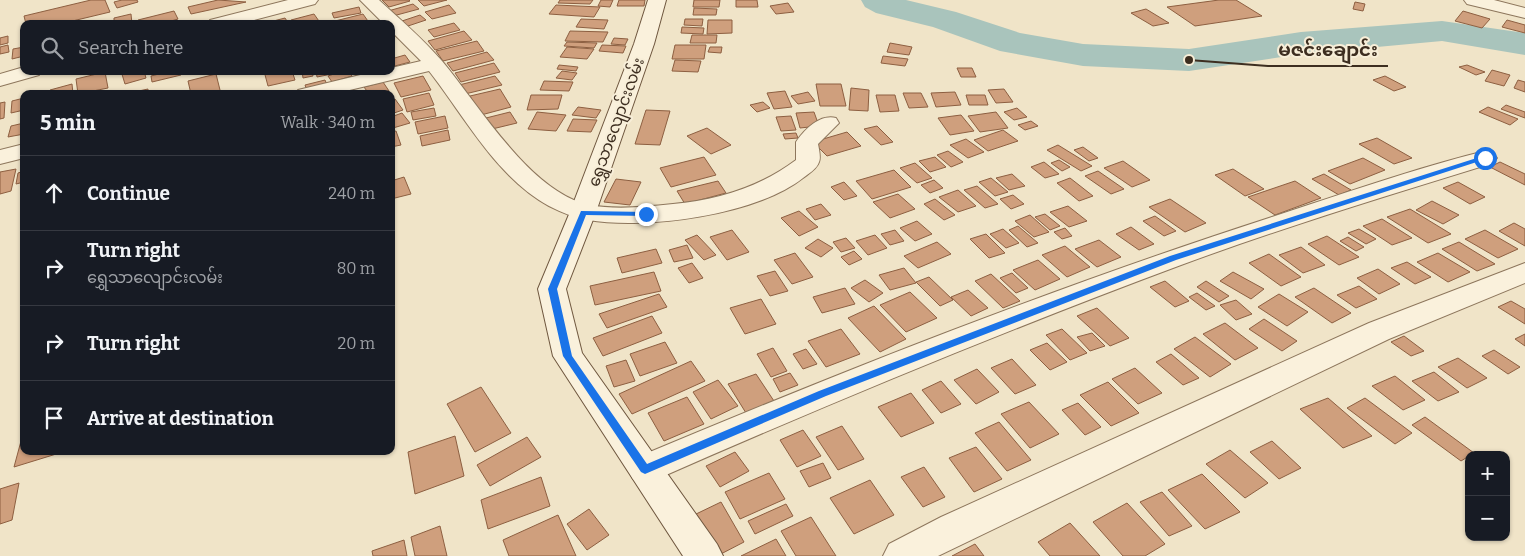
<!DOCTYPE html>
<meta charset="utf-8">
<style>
:root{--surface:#171b24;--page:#242831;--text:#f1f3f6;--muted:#9ea1a6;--line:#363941}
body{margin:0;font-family:Bitter,"Noto Sans Myanmar",serif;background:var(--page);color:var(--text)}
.controls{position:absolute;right:15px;bottom:15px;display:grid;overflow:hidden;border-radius:10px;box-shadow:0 1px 4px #0004}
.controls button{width:45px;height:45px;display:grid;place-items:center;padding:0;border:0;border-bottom:1px solid var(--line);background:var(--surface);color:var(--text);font:25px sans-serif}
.stop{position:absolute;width:15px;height:15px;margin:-11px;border:4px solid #1a73e8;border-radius:50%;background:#fff}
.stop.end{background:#1a73e8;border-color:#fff;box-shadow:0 1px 5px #0008}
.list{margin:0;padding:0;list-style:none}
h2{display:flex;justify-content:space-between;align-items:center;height:65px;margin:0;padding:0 20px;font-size:21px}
h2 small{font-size:16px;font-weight:400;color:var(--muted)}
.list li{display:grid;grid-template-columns:32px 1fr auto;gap:15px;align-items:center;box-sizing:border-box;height:75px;padding:0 20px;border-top:1px solid var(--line)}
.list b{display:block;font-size:19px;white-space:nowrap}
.list p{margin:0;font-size:16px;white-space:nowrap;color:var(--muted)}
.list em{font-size:16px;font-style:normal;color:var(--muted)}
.icon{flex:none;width:28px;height:28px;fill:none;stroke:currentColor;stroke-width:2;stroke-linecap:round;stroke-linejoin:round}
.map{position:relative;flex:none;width:1525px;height:556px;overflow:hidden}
.search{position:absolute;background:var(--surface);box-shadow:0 1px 4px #0004;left:20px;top:20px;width:375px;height:55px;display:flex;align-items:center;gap:12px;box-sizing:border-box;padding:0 18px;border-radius:10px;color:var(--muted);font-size:19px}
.panel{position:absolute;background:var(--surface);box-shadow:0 1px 4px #0004;left:20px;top:90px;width:375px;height:365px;border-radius:10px}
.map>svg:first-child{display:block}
</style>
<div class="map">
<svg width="1525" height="556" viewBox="0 0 1525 556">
<rect width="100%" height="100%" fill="#f0e4c8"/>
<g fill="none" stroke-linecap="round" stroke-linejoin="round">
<!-- river -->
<polygon fill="#a9c4bc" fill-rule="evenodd" points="861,0 906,0 956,12 1020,33 1083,44 1189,49 1301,32 1442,21 1525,33 1525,55 1442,41 1301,54 1189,71 1083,66 1000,51 933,27 876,13 865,7"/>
</g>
<!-- building -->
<g fill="#cf9f7d" stroke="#8d5f41">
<polygon points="91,0 105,0 110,12 60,24 26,24 24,16"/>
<polygon points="122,0 137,0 138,2 117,8 114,2"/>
<polygon points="218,0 246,2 191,14 188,7"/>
<polygon points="382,0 409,0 410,1 389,7"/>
<polygon points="418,0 447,0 424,6"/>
<polygon points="560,0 593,0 590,4 558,3"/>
<polygon points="601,0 613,0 610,7 598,6"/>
<polygon points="619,0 645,0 644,6 617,6"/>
<polygon points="694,0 720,0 719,7 693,7"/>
<polygon points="736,0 757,0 758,7 736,7"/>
<polygon points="1219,0 1236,0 1262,16 1195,26 1167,7"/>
<polygon points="1355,2 1365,4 1363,11 1353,9"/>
<polygon points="788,3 794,12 776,14 770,6"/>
<polygon points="413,4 419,9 393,16 388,11"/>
<polygon points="449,5 456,13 432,19 425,12"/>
<polygon points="556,5 600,7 594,17 549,14"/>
<polygon points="359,7 361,13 334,18 332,13"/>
<polygon points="694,8 717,9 716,15 693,15"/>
<polygon points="1146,9 1169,23 1153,26 1131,13"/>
<polygon points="174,11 178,19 161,24 140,24 138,20"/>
<polygon points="1463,11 1490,19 1482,28 1455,21"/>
<polygon points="131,14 132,24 114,24 114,18"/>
<polygon points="314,14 321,24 293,24 291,20"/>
<polygon points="363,14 370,24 333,24 331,22"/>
<polygon points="420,15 426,20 405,27 399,22"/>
<polygon points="285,18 289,24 262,24"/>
<polygon points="581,19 608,20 604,29 576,27"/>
<polygon points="685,19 703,19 702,26 684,25"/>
<polygon points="708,20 732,20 732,33 707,34"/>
<polygon points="1507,20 1525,25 1525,33 1502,27"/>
<polygon points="454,23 460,30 434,37 428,30"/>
<polygon points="682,27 704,28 703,34 681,33"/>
<polygon points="464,31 472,40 435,50 428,41"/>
<polygon points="570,31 608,32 603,42 565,41"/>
<polygon points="692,35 717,35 716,43 690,43"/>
<polygon points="8,36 8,43 0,45 0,38"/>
<polygon points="614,38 628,39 625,45 611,44"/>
<polygon points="477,41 484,51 443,61 436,51"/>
<polygon points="567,42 597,43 594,48 564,46"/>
<polygon points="890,43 912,47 909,55 887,52"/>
<polygon points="8,45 9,52 0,54 0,47"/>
<polygon points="602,45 626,46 623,53 599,51"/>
<polygon points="675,45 706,45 704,59 672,59"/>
<polygon points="24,47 24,56 12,59 13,49"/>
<polygon points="567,47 594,49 587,59 560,57"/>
<polygon points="710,47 722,47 721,53 708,52"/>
<polygon points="487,52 494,60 453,71 447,63"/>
<polygon points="405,55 410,62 391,67 391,59"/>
<polygon points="883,56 908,59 905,66 881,63"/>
<polygon points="675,60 701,61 698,72 672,71"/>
<polygon points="494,63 500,72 461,82 455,73"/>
<polygon points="559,65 578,67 576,71 557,69"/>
<polygon points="1467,65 1485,72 1476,75 1459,67"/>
<polygon points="957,68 972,68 976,77 961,77"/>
<polygon points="1492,70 1510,75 1504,86 1485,81"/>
<polygon points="121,71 144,71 146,78 125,84"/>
<polygon points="171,71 180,71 181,75 152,82 151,76"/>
<polygon points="264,71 292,71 295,80 268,86"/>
<polygon points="302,71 312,71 313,76 303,78"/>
<polygon points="316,71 331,71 332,74 317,77"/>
<polygon points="343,71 348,71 352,76 332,82 328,76"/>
<polygon points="353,71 382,71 357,79"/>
<polygon points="562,71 577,73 572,80 556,78"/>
<polygon points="105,72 108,88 78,94 76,79"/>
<polygon points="216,74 221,94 191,94 188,81"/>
<polygon points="423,76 431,90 401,97 394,83"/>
<polygon points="495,76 502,85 465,94 459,85"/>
<polygon points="1385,76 1406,87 1394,91 1373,80"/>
<polygon points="325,80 328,87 308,93 305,85"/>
<polygon points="1518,80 1525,82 1525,92 1514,88"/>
<polygon points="544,81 573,82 569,91 540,90"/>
<polygon points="383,82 389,91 369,94 364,87"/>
<polygon points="72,84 73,94 50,94 50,90"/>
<polygon points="816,84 841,84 846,106 820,106"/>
<polygon points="851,88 869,90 868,111 849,110"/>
<polygon points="148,89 148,94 125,94"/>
<polygon points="500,89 511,107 481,115 470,96"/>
<polygon points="1004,89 1013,102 996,103 988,90"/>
<polygon points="785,91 792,107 774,109 767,93"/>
<polygon points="808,92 815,101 798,104 791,96"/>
<polygon points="955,92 961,105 936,107 931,93"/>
<polygon points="429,93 434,105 407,112 403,99"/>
<polygon points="903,93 921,93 928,107 909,108"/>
<polygon points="531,95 562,95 558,109 527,110"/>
<polygon points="876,95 895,95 899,111 880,112"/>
<polygon points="966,95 985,95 988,105 969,105"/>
<polygon points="24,98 24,110 11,113 12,101"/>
<polygon points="395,99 403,110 391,114 391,101"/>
<polygon points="5,102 4,118 0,119 0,103"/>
<polygon points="763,102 770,108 757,112 750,105"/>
<polygon points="1506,105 1525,112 1525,118 1501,109"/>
<polygon points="578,107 601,110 596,118 572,115"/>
<polygon points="1488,107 1518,119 1510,125 1479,112"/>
<polygon points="434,108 436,116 413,120 411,112"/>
<polygon points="1017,108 1027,117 1014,120 1004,112"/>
<polygon points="646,110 670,111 660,145 635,144"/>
<polygon points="510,112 517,123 488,130 482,119"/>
<polygon points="537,112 566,115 556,131 528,129"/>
<polygon points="814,112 819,126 800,128 796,113"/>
<polygon points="996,112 1008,128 980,132 968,116"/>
<polygon points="402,113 410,123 393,128 391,117"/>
<polygon points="961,115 974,131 950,135 938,118"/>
<polygon points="445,116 448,128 418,134 415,122"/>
<polygon points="791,116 796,130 781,131 776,117"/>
<polygon points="573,119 597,120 591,132 567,131"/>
<polygon points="1031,121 1038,126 1025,130 1018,125"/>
<polygon points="24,123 24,134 8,137 11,126"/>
<polygon points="877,126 893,142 881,145 864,129"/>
<polygon points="707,128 731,145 711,154 687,136"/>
<polygon points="448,130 450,140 422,146 420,136"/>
<polygon points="1003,130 1018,141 988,151 974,140"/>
<polygon points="396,131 401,145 391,147 391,132"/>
<polygon points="847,132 861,146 827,156 813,142"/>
<polygon points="796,133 798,138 785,139 783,134"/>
<polygon points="1377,138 1412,158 1394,164 1359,144"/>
<polygon points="966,139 984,152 968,158 950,145"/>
<polygon points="1058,145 1092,166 1081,171 1047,150"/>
<polygon points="1083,147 1098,158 1089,161 1074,150"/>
<polygon points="948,151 963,162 951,167 937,155"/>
<polygon points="704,157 716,175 671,187 660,168"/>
<polygon points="935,157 946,167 930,172 919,161"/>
<polygon points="1363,158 1385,170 1350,184 1328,171"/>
<polygon points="1059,160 1070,167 1062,171 1051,163"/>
<polygon points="1123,161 1150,180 1132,187 1104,168"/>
<polygon points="1044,162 1059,174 1045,178 1031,167"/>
<polygon points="1500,162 1525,174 1525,185 1490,167"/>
<polygon points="915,163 932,178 917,183 900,168"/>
<polygon points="16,169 11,191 0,194 0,172"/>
<polygon points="1233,169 1264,189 1245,196 1215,175"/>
<polygon points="894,170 911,187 872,199 856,181"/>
<polygon points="24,171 24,182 16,184 18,173"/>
<polygon points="1098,171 1124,189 1111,194 1085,176"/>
<polygon points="1012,174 1025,186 1009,190 996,178"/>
<polygon points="1324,174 1351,190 1339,195 1312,179"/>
<polygon points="404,177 411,194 391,199 391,181"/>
<polygon points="991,178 1008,192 995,196 979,182"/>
<polygon points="1070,178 1093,196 1079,201 1057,183"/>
<polygon points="616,179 641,182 630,205 604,202"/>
<polygon points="934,180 943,188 930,193 921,185"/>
<polygon points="718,181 726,193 685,204 677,191"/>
<polygon points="1295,181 1321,198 1275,215 1248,197"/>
<polygon points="844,182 857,196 844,200 831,187"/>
<polygon points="1458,182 1485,197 1470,204 1443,188"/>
<polygon points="977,186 998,204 985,208 964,190"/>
<polygon points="958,190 976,206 958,212 939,197"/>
<polygon points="898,194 915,209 890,218 873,202"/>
<polygon points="1013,195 1024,204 1011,209 1000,199"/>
<polygon points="935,199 955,215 944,220 924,204"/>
<polygon points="1170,199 1206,223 1185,232 1149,207"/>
<polygon points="1432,201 1459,215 1443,224 1416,210"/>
<polygon points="821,204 831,215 815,220 806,209"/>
<polygon points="1068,206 1087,221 1069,227 1050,212"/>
<polygon points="1410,209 1451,234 1428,243 1387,217"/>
<polygon points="799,211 818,227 799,236 781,218"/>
<polygon points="1045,214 1060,226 1050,230 1035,217"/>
<polygon points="1030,215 1049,232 1034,237 1015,221"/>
<polygon points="1155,216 1176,231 1164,236 1143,221"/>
<polygon points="1382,219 1412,238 1392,245 1363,226"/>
<polygon points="917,221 932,234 915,241 900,228"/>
<polygon points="1514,223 1525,229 1525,246 1499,231"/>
<polygon points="1018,226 1038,243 1027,247 1009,230"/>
<polygon points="1131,227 1154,244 1139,250 1116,234"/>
<polygon points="1065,228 1072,236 1062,239 1054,232"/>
<polygon points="1003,229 1019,243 1006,248 990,234"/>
<polygon points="1359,229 1376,239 1366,244 1348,233"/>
<polygon points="732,230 749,252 727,260 710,237"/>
<polygon points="895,230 904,241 890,245 881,234"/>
<polygon points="1485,230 1518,249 1498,258 1465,239"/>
<polygon points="986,234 1005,253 989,258 970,239"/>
<polygon points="697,235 716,255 704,260 685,240"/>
<polygon points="875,235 887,248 868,255 856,241"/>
<polygon points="1327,236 1359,257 1339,265 1308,244"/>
<polygon points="1348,237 1364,247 1356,251 1340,241"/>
<polygon points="846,238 855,248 841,252 833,242"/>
<polygon points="818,239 833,248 821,257 805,248"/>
<polygon points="1099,240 1121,257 1097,267 1075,249"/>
<polygon points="937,242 951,254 918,268 904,256"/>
<polygon points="1459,242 1495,264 1477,271 1442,249"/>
<polygon points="687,245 693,258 674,262 669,250"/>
<polygon points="1065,246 1090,267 1067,277 1042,255"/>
<polygon points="1301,247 1325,265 1303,273 1279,255"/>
<polygon points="656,249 662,263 622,273 617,258"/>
<polygon points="854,251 862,259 849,265 841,257"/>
<polygon points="795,253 813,277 792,284 774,260"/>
<polygon points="1438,253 1470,272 1448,282 1417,262"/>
<polygon points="1269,254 1301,277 1281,286 1249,263"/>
<polygon points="1038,260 1060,279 1035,290 1013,270"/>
<polygon points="1407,262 1431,277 1415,284 1391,268"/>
<polygon points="692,263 703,278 689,283 678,268"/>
<polygon points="904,268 916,283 890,290 879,275"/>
<polygon points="1378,269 1400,284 1379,294 1357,278"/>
<polygon points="775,271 788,291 770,296 757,276"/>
<polygon points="654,272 661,291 595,305 590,286"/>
<polygon points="1233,272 1264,289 1251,299 1220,281"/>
<polygon points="1012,273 1028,288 1016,293 1000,278"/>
<polygon points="991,274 1020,301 1003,308 975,281"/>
<polygon points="929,277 953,300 940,306 916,282"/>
<polygon points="865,280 883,293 869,302 851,288"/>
<polygon points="1165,281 1189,301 1175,307 1150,287"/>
<polygon points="1206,281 1229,296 1219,302 1197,287"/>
<polygon points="1359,286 1377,299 1356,308 1337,295"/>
<polygon points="845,288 855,304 822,313 813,297"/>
<polygon points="1314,288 1351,313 1332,323 1295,297"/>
<polygon points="968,290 988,308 971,316 951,297"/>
<polygon points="910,292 937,318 906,332 880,305"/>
<polygon points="1197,293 1215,306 1206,310 1189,297"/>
<polygon points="659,294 667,307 607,328 599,314"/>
<polygon points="1279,294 1308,312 1287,326 1258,307"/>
<polygon points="761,299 776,324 745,334 730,308"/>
<polygon points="1236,300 1252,314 1236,320 1220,305"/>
<polygon points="1511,301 1525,309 1525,324 1498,307"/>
<polygon points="874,306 906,339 880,352 848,318"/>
<polygon points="1097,308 1129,338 1110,346 1077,316"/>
<polygon points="652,316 662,333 603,356 593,338"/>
<polygon points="1264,319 1297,341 1282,351 1249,329"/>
<polygon points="1225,323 1258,348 1235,360 1203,334"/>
<polygon points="841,329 860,354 826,367 808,341"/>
<polygon points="1062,329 1087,353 1070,360 1046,335"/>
<polygon points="1092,333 1105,346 1090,351 1077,337"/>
<polygon points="1525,334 1525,346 1515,339"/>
<polygon points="1404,336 1424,351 1411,356 1391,342"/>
<polygon points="1195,337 1231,364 1210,377 1174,349"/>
<polygon points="665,342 677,363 640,376 630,354"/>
<polygon points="1047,343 1067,362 1050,370 1030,350"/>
<polygon points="773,348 787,371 771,377 757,354"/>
<polygon points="806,349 817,364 803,369 793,354"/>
<polygon points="1494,350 1520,367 1508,374 1482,356"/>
<polygon points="1171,354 1199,378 1183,385 1156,362"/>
<polygon points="1458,358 1487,378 1467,388 1438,367"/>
<polygon points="1012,359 1036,385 1015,394 991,368"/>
<polygon points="626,360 635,381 614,387 606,366"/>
<polygon points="691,361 705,381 632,414 619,394"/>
<polygon points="1135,368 1162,393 1138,404 1112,379"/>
<polygon points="977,369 999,392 976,404 954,380"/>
<polygon points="1434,372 1459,392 1438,401 1412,381"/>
<polygon points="790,373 798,385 780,392 773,379"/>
<polygon points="756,374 774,401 746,413 728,384"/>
<polygon points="1395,376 1425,400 1403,410 1372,386"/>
<polygon points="718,380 738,406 711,419 693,392"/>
<polygon points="941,381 961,404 941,413 922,390"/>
<polygon points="1108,382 1139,413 1111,426 1080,395"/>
<polygon points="481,387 511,433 475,452 447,404"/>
<polygon points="911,393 934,423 901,437 878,407"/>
<polygon points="687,397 704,424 664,441 648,413"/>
<polygon points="1328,398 1372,436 1343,448 1300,409"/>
<polygon points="1365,398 1412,433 1395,444 1347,408"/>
<polygon points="1029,402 1059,434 1030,448 1001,414"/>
<polygon points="1078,403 1101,427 1085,435 1062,410"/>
<polygon points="1425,417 1474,453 1461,461 1412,425"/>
<polygon points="999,422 1031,460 1007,471 975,433"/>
<polygon points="842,426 864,459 838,470 816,437"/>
<polygon points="24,430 24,451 66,451 14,467"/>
<polygon points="803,430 821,456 797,467 780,440"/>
<polygon points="455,436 464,476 415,494 408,452"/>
<polygon points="527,437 541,457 490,486 477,465"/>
<polygon points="1272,441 1301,468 1279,479 1250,452"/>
<polygon points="976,447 1002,479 974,492 949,458"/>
<polygon points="1230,450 1268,483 1245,498 1206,464"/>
<polygon points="735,452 749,471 720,487 706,466"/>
<polygon points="823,463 831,478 809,487 800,471"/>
<polygon points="924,467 945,497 923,507 901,477"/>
<polygon points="769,473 785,499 740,519 725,492"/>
<polygon points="1202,474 1240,512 1205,529 1168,490"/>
<polygon points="541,477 550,506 488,529 481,500"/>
<polygon points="870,480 894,515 854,534 830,498"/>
<polygon points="19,483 12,520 0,524 0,489"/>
<polygon points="1162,492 1192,526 1169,536 1140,502"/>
<polygon points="721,502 744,542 717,556 694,515"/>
<polygon points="1127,503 1165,544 1145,556 1123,556 1093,522"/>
<polygon points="786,504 793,516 755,534 748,521"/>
<polygon points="589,509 609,535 587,550 567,524"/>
<polygon points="558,515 576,556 509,556 503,540"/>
<polygon points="811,517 836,556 796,556 781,531"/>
<polygon points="1070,523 1100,556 1050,556 1038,542"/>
<polygon points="440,526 447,556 415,556 411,537"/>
<polygon points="776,539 786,556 741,556"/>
<polygon points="404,540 407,556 373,556 372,551"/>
<polygon points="975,544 984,556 952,556"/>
</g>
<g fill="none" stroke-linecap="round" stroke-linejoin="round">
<defs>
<g id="street">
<polygon points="288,0 318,0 315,4 239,24 208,24 210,20"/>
<path d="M360,0H379C401,20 423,39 442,61C479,105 530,192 589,205C615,210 647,207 673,204C718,200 760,187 796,160V142C805,129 820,114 836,118L839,123L818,144C819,149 821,158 819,162C817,169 808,174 803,178C756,215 646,230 588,220C574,218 561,212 549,206C496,177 465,117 429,71L333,94H295L298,90L377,71H391V68L421,61L391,31V24H384Z"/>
<polygon points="1464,0 1494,0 1525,8 1525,18 1467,4"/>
<polygon points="24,67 24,71 42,71 39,75 0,86 0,74"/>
<polygon points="24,144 24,158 0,164 0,150"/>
<path d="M1485,151L1493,153L1497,158L1493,163C1389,195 1284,227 1181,265C1004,331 830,403 657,479L645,484L633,479L628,469L633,459C843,371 1055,287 1272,217C1342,194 1413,169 1485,151Z"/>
<polygon points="1525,263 1525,283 1389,339 938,556 883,556 889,544 941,517 1369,323"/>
</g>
<polygon id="secondary" points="648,0 666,0 654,44 596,212 566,289 582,353 717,544 723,556 683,556 553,356 538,289 570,212 634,44"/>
</defs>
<!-- street casing -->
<use href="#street" stroke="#8d765c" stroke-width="2"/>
<!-- secondary casing -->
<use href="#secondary" stroke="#6f573f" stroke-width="2"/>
<!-- street -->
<use href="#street" fill="#faf1dc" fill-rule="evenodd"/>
<!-- secondary -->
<use href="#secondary" fill="#faf1dc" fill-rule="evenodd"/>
</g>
<!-- route -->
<polygon fill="#1a73e8" points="1483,156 1489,158 1176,260 826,396 645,474 641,472 563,356 548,289 581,211 649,212 649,215 646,216 586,215 557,289 572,356 647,464 819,391 1170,256"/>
<g text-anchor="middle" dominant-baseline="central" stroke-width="4" stroke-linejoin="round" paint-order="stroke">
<!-- street labels -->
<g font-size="16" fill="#3d2e20" stroke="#f7eed8">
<text transform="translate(616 122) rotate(-70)">ရွှေသာလျောင်းလမ်း</text>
</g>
</g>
<!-- callouts -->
<path fill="none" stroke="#3d2e20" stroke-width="2" d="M1189 60L1268 66H1388"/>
<circle fill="#3d2e20" stroke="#f7eed8" stroke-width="2" cx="1189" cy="60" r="5"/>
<g font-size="18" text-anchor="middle" font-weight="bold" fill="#3d2e20" stroke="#f7eed8" stroke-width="4" stroke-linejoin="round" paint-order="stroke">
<text x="1328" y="56">မဇင်းချောင်း</text>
</g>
</svg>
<div class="controls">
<button>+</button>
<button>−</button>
</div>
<div class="stop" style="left:1485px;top:158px"></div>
<div class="stop end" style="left:646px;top:214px"></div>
<div class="search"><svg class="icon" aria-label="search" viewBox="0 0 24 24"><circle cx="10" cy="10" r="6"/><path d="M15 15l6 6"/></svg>Search here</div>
<section class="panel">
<h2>5 min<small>Walk · 340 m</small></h2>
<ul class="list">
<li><svg class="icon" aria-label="ahead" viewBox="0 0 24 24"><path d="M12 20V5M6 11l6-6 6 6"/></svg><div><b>Continue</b></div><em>240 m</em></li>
<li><svg class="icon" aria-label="right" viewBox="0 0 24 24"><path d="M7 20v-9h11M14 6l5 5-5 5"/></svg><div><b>Turn right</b><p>ရွှေသာလျောင်းလမ်း</p></div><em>80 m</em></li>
<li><svg class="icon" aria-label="right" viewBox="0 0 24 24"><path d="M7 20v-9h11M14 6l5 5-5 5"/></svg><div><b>Turn right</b></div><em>20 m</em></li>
<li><svg class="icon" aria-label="arrive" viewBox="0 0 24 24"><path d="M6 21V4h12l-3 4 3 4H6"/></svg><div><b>Arrive at destination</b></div></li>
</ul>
</section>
</div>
